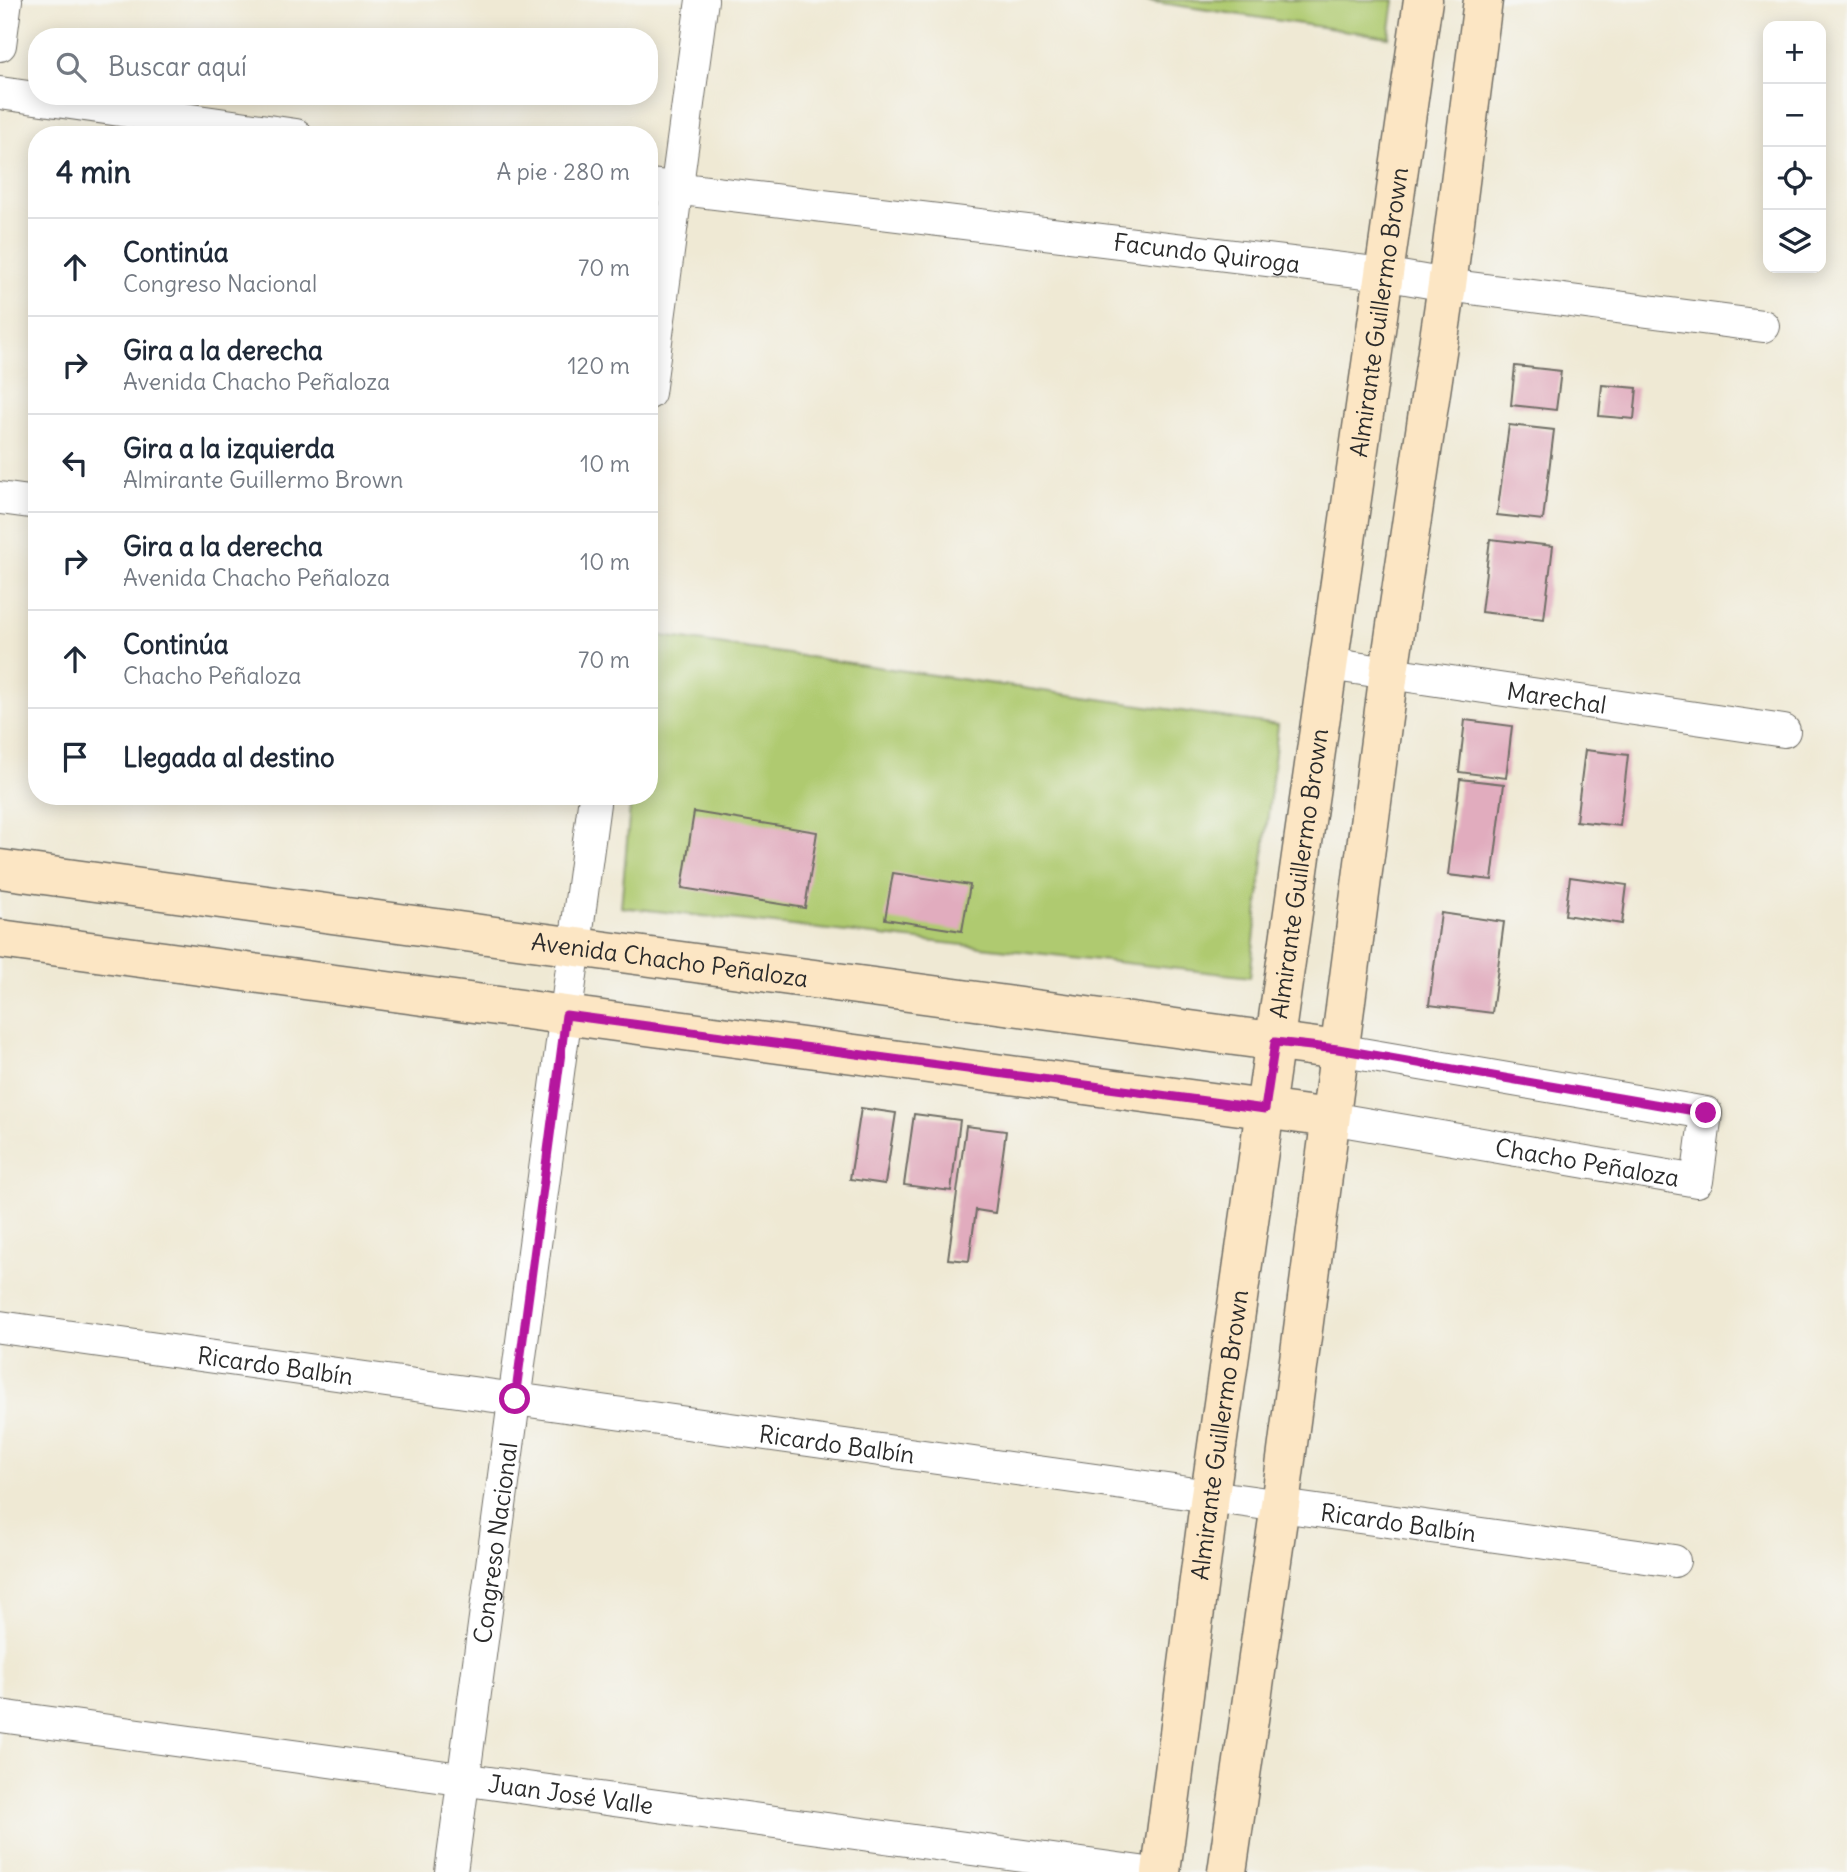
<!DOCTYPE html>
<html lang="es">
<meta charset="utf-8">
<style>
:root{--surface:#fff;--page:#f6f6f7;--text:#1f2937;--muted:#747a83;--line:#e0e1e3}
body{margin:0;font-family:Delius,sans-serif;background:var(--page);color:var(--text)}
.controls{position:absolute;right:21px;top:21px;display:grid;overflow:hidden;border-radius:14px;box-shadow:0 4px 18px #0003}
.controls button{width:63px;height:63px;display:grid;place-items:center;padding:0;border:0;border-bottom:2px solid var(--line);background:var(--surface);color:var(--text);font:35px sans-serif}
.stop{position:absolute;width:21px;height:21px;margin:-16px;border:5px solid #b5179e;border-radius:50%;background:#fff}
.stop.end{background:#b5179e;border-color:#fff;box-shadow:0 2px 7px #0008}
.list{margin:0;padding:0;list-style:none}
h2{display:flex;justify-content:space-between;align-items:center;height:91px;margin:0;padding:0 28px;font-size:30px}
h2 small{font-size:23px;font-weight:400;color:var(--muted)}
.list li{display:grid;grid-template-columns:46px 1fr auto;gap:21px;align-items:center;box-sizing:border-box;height:98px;padding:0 28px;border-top:2px solid var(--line)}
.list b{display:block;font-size:26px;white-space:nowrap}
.list p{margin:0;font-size:23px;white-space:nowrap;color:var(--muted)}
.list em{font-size:23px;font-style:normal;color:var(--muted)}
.icon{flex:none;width:38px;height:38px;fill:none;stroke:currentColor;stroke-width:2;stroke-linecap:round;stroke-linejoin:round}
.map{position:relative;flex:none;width:1847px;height:1872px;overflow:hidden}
.search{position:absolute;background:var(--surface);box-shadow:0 4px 18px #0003;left:28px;top:28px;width:630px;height:77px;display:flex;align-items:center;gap:18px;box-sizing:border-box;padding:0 24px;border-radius:28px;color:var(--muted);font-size:26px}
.panel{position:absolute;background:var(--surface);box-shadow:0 4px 18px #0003;left:28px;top:126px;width:630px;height:679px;border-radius:28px}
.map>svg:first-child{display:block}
</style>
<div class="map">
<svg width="1847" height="1872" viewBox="0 0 1847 1872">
<rect width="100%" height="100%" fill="#f6f6f2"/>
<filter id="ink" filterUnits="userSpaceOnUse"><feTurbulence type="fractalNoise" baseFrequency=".0143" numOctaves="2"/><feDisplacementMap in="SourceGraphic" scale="14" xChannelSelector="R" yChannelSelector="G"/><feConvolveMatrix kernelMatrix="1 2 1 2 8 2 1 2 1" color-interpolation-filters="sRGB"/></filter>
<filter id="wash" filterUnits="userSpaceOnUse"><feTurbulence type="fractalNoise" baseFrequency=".00686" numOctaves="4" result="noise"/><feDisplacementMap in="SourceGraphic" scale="28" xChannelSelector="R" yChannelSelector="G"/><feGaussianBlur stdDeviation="1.57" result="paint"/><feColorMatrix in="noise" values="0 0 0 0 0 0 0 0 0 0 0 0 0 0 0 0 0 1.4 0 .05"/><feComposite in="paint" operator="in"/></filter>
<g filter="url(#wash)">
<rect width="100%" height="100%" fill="#efe9d4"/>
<!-- green -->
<g fill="#afca70" stroke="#6d7a4e" stroke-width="2">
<polygon points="1141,0 1394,0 1389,37"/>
<polygon points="649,634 1278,725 1250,977 621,907 631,796 649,796"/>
</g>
<g id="blocks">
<!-- building -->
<g fill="#e1acbe">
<polygon points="1515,366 1561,371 1556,410 1511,405"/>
<polygon points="1602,385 1637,388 1634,419 1599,416"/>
<polygon points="1509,425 1554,430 1543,520 1497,515"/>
<polygon points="1490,539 1553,546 1544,619 1481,612"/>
<polygon points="1465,720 1512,726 1506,778 1459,772"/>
<polygon points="1585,750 1628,755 1620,826 1576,821"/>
<polygon points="1460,779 1504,784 1492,880 1448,875"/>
<polygon points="694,812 817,832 805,908 682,888"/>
<polygon points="893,873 970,885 962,931 885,919"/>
<polygon points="1570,877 1627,885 1622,924 1565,915"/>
<polygon points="1441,913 1504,922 1492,1013 1429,1005"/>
<polygon points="861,1108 896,1113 885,1184 850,1179"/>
<polygon points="914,1114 960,1120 951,1191 904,1185"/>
<polygon points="966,1126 1006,1131 995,1213 976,1210 969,1261 948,1259"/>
</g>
</g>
</g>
<g filter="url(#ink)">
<use href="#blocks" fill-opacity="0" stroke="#706e66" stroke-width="2"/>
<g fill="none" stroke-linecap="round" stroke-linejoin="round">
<defs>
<g id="minor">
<polyline points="0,45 6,0"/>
<polyline points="0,93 296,135"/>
<path id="s1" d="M649,185L1383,274L1447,285L1763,326"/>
<polyline points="649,393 702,0"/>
<polyline points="0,498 37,503"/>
<path id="s2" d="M1328,664L1784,731"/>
<path id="s3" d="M1330,1118L1697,1181L1706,1113L1338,1050"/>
<path id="s4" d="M0,1327L1674,1561"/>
<path id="s5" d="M0,1716L1140,1872"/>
<path id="s6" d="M451,1872L595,796"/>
</g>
<g id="secondary">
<path id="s7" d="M0,869L1338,1050"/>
<polyline points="0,939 1330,1118"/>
<path id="s8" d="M1161,1872L1210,1495L1423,0"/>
<polyline points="1227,1872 1280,1505 1389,672 1447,285 1483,0"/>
</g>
</defs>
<!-- minor casing -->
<use href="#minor" stroke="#706e66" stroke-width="34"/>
<!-- secondary casing -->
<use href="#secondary" stroke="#706e66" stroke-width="41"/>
<!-- minor -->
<use href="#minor" stroke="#fff" stroke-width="32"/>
<!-- secondary -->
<use href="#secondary" stroke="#fce6c4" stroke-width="38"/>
</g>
</g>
<g fill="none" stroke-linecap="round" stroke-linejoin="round" filter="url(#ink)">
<!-- route -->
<polyline stroke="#b5179e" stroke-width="9" points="515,1399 566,1015 1265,1109 1275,1042 1338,1049 1706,1113"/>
</g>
<g text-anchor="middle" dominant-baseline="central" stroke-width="5" stroke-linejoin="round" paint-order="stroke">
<!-- street labels -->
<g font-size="24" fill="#2b2b2b" stroke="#f6f6f2">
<text stroke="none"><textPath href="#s1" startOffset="562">Facundo Quiroga</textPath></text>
<text stroke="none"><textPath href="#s8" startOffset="1575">Almirante Guillermo Brown</textPath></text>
<text stroke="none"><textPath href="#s2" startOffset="231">Marechal</textPath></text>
<text stroke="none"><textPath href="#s8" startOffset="1008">Almirante Guillermo Brown</textPath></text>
<text stroke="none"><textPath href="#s7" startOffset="676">Avenida Chacho Peñaloza</textPath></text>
<text stroke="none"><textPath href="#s3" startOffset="261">Chacho Peñaloza</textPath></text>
<text stroke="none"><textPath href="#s4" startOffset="278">Ricardo Balbín</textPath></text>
<text stroke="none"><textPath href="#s8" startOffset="441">Almirante Guillermo Brown</textPath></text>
<text stroke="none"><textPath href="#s4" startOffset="845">Ricardo Balbín</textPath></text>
<text stroke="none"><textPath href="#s4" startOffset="1412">Ricardo Balbín</textPath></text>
<text stroke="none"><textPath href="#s6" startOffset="332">Congreso Nacional</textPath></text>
<text stroke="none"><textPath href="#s5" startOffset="576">Juan José Valle</textPath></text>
</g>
</g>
</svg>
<div class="controls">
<button>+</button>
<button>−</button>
<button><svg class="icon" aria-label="locate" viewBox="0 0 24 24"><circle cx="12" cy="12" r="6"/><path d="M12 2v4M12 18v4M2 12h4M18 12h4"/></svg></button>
<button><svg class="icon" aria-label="layers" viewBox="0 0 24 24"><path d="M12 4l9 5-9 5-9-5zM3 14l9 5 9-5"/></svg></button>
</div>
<div class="stop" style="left:515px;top:1399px"></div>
<div class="stop end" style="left:1706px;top:1113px"></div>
<div class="search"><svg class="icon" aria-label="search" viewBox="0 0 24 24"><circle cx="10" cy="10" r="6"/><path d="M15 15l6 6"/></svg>Buscar aquí</div>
<section class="panel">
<h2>4 min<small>A pie · 280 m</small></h2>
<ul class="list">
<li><svg class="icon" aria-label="ahead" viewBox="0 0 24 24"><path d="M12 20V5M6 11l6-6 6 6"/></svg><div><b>Continúa</b><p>Congreso Nacional</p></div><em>70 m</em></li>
<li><svg class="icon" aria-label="right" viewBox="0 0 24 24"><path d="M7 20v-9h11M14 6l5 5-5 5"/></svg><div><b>Gira a la derecha</b><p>Avenida Chacho Peñaloza</p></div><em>120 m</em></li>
<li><svg class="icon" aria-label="left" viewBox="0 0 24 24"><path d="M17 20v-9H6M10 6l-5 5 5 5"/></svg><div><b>Gira a la izquierda</b><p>Almirante Guillermo Brown</p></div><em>10 m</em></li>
<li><svg class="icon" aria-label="right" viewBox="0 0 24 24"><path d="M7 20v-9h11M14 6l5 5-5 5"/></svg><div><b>Gira a la derecha</b><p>Avenida Chacho Peñaloza</p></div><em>10 m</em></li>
<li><svg class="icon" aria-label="ahead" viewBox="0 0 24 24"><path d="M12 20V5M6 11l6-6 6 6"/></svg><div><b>Continúa</b><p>Chacho Peñaloza</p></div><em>70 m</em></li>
<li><svg class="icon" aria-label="arrive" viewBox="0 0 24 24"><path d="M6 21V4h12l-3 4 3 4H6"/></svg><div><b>Llegada al destino</b></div></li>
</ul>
</section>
</div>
